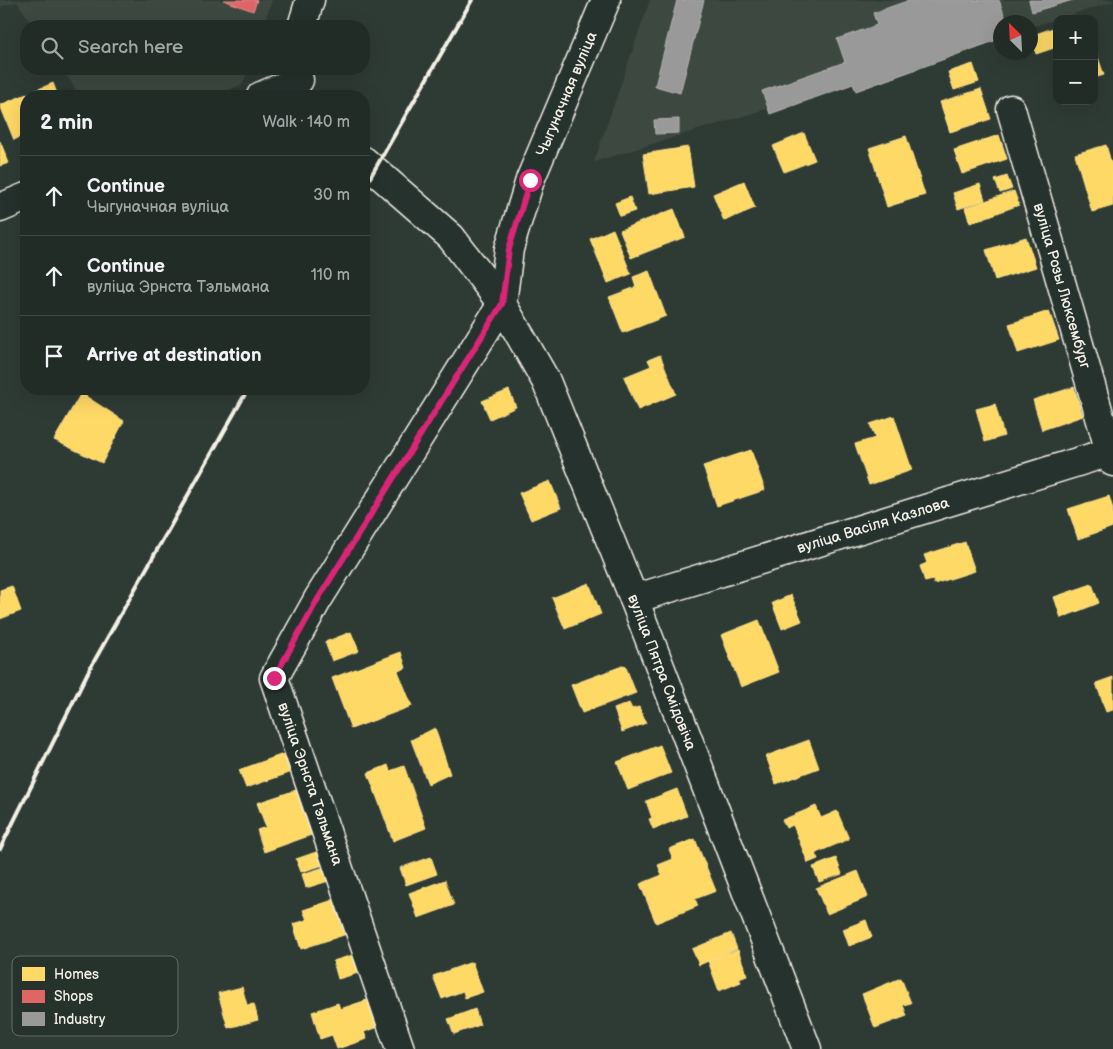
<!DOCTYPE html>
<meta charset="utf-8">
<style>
:root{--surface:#222c27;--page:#2a342f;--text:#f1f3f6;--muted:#a2a7a7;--line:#3f4844}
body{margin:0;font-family:"Balsamiq Sans",sans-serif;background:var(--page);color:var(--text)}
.controls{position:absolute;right:15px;top:15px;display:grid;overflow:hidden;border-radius:10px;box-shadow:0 5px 20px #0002}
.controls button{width:45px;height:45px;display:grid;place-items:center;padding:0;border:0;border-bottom:1px solid var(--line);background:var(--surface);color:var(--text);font:25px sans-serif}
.compass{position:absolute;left:993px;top:15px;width:45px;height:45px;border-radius:50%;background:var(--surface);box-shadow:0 5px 20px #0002;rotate:336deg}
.stop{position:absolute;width:15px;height:15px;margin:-11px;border:4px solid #db2777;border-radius:50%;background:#fff}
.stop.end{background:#db2777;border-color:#fff;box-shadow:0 1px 5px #0008}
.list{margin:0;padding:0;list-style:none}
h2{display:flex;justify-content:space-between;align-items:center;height:65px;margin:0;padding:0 20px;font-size:21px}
h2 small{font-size:16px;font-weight:400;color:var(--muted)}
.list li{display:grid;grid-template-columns:32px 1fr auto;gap:15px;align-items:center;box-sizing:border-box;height:80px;padding:0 20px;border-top:1px solid var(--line)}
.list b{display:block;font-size:19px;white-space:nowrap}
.list p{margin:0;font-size:16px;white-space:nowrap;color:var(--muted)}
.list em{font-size:16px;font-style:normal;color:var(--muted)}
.icon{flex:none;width:28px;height:28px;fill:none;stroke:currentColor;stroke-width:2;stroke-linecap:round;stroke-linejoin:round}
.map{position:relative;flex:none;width:1113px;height:1049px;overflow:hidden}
.search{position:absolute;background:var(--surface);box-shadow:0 5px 20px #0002;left:20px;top:20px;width:350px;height:55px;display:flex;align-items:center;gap:12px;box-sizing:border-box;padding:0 18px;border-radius:20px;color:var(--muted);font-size:19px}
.panel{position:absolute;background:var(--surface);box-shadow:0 5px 20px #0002;left:20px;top:90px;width:350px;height:305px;border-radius:20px}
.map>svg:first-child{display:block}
</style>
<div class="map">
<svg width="1113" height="1049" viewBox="0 0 1113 1049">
<rect width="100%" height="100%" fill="#2e3b34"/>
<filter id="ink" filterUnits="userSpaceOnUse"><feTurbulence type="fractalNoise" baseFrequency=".02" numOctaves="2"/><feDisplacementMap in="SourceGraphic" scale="10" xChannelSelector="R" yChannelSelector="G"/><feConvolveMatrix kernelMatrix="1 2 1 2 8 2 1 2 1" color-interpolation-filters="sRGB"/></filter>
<g filter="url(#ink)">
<!-- built -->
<g fill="#3c4841">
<polygon points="0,0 272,0 263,26 33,26 17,2 0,7"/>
<polygon points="650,0 1113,0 1113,2 1031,27 1030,22 1000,22 1000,37 594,162"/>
<polygon points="62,69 248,69 243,84 214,96 80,96"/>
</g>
<!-- homes -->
<g fill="#ffd966" stroke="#fce08d">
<polygon points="1053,28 1057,39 1057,47 1036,54 1030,36"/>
<polygon points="1094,45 1104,75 1094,78"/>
<polygon points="973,64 979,82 954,90 948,72"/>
<polygon points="53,83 58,96 26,96 26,134 14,140 0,105"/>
<polygon points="981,89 991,119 950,132 940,102"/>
<polygon points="804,133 815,160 784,172 773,146"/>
<polygon points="999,135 1007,159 962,174 954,150"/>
<polygon points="906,136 925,195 887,207 869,148"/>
<polygon points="0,141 9,163 0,166"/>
<polygon points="1106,145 1113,169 1113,206 1092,212 1075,154"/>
<polygon points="688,147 694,187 649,194 643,154"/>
<polygon points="1007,176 1012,189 1000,193 995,180"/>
<polygon points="744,181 755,208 724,221 713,194"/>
<polygon points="980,184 985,200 958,209 953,193"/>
<polygon points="1014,191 1019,205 970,223 965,208"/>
<polygon points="630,197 635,211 620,216 615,203"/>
<polygon points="674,209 685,237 631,258 620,230"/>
<polygon points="613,229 631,274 608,283 590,239"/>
<polygon points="1026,237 1036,267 995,280 986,250"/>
<polygon points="649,271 666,316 623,333 609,297 636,287 633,277"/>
<polygon points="1049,311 1059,340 1018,353 1009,324"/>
<polygon points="660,355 676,394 638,410 624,377 651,366 648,360"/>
<polygon points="1074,387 1083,416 1042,430 1033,400"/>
<polygon points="509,390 516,407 490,419 482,401"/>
<polygon points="81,393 124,421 102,463 54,440"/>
<polygon points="995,404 1004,436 985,442 976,409"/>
<polygon points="894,416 912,470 869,485 855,444 875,438 870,424"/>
<polygon points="751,450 765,490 717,506 703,466"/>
<polygon points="550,481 561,508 531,520 519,493"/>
<polygon points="1109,496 1113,509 1113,527 1078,539 1068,509"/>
<polygon points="965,542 975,571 934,584 933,580 925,582 920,566 927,563 924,555"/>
<polygon points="589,583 601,614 565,629 552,598"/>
<polygon points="1092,584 1099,603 1061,618 1054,597"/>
<polygon points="12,586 21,611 0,619 0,590"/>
<polygon points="791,595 802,621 782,629 772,603"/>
<polygon points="759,620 779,672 741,687 721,635"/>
<polygon points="351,632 359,651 332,661 325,642"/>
<polygon points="401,652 406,668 398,671 412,706 351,729 332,678"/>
<polygon points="625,665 636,693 582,713 571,685"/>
<polygon points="1113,677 1113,710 1106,712 1096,683"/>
<polygon points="629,703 632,709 639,707 646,723 622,732 614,709"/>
<polygon points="435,728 450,774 428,784 411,740"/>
<polygon points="809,740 819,768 776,784 766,756"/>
<polygon points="660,745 671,773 628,790 617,762"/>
<polygon points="289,752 295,771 246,788 239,770"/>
<polygon points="388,765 390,771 404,766 426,828 393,841 368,773"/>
<polygon points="302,788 317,833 264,852 257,830 266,827 257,803"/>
<polygon points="677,789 687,816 653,829 649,819 652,818 646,801"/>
<polygon points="816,806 821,818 837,811 849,839 816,853 818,859 808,863 793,825 786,828 782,820"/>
<polygon points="695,839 716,891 695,899 698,906 656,923 640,884 662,875 658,865 673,859 669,849"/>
<polygon points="322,850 327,864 301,872 296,859"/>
<polygon points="431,857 437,874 406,885 400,868"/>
<polygon points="836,858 842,874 819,882 813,867"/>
<polygon points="328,866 332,880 306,888 302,874"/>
<polygon points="858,871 868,897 827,914 816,888"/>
<polygon points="445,880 454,905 418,918 409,893"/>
<polygon points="339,898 350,933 301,949 293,924 307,920 303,910"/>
<polygon points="866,920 872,937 849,946 843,929"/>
<polygon points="731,933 737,949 699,965 692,949"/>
<polygon points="738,950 747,975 739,978 741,982 719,991 708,961"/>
<polygon points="356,954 362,972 338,979 333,961"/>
<polygon points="472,962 483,992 465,998 463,991 442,999 433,976"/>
<polygon points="901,978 911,1003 903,1005 907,1016 875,1028 862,994"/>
<polygon points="242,987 247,1005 254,1004 258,1020 228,1028 218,993"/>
<polygon points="370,999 379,1027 364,1032 367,1039 337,1049 332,1035 320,1039 312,1012 338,1003 340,1009"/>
<polygon points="475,1009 480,1025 454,1034 448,1019"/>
</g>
<!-- shops -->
<polygon fill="#e06666" stroke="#e6908d" points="223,0 257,0 253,11"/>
<!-- industry -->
<g fill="#999" stroke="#b4b3b1">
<polygon points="677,0 704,0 680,93 655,86"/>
<polygon points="910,0 999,0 1007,22 1000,22 1000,39 856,91 853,84 770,114 762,91 845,62 837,39 877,25 873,13"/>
<polygon points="1029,0 1073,0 1032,12"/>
<polygon points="679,119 679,133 655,134 654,120"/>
</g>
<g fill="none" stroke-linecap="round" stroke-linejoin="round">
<defs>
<g id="minor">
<polyline points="302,26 310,0"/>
<polyline points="261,96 299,80"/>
<path id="s1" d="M1011,109L1113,462"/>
<path id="s2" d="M364,161L451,237L502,304L546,381L634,599L807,1049"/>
<polyline points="0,208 26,197"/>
<path id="s3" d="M634,599L1113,451"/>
<path id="s4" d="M400,1049L274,678L318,599L502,304L509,249L530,180L606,0"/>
</g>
</defs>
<!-- minor casing -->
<use href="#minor" stroke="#f4f1e8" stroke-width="31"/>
<!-- minor -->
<use href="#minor" stroke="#26332d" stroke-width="28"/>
<!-- rail -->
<g stroke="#f4f1e8" stroke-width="4">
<polyline points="364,188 472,0"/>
<polyline points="0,849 88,672 248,389"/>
</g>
</g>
</g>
<g fill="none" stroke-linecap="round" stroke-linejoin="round" filter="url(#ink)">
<!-- route -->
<polyline stroke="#db2777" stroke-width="6" points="274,678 318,599 502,304 509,249 530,180"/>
</g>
<g text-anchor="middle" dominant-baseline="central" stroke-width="5" stroke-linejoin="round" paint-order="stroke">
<!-- street labels -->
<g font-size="15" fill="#f4f1e8" stroke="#26332d">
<text stroke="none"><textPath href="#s4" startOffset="1051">Чыгуначная вуліца</textPath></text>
<text stroke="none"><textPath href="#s1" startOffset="184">вуліца Розы Люксембург</textPath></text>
<text stroke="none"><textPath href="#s3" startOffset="250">вуліца Васіля Казлова</textPath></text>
<text stroke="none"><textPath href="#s2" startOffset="602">вуліца Пятра Смідовіча</textPath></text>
<text transform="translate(310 784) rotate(71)">вуліца Эрнста Тэльмана</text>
</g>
</g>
<!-- legend -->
<rect x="12" y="956" width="166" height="80" rx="8" fill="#26332d" stroke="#646c65" stroke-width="1"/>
<rect x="22" y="967" width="23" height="14" fill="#ffd966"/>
<rect x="22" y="990" width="23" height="13" fill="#e06666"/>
<rect x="22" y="1012" width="23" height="14" fill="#999"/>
<g font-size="14" fill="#f4f1e8">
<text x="54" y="979">Homes</text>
<text x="54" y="1001">Shops</text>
<text x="54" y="1024">Industry</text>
</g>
</svg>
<div class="controls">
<button>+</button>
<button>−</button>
</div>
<svg class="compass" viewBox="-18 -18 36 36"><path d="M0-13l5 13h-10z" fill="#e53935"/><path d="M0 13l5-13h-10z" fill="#a2a7a7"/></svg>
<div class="stop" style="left:530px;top:180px"></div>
<div class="stop end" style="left:274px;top:678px"></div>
<div class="search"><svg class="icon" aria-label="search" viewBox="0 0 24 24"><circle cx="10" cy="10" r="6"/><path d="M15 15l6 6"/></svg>Search here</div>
<section class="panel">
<h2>2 min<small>Walk · 140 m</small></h2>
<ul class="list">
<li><svg class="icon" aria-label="ahead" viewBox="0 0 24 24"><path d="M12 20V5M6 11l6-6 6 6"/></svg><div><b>Continue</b><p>Чыгуначная вуліца</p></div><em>30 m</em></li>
<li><svg class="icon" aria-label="ahead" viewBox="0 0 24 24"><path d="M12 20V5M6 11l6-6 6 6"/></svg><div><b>Continue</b><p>вуліца Эрнста Тэльмана</p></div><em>110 m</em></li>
<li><svg class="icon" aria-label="arrive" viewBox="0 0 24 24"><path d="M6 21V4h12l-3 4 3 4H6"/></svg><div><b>Arrive at destination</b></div></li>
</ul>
</section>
</div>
